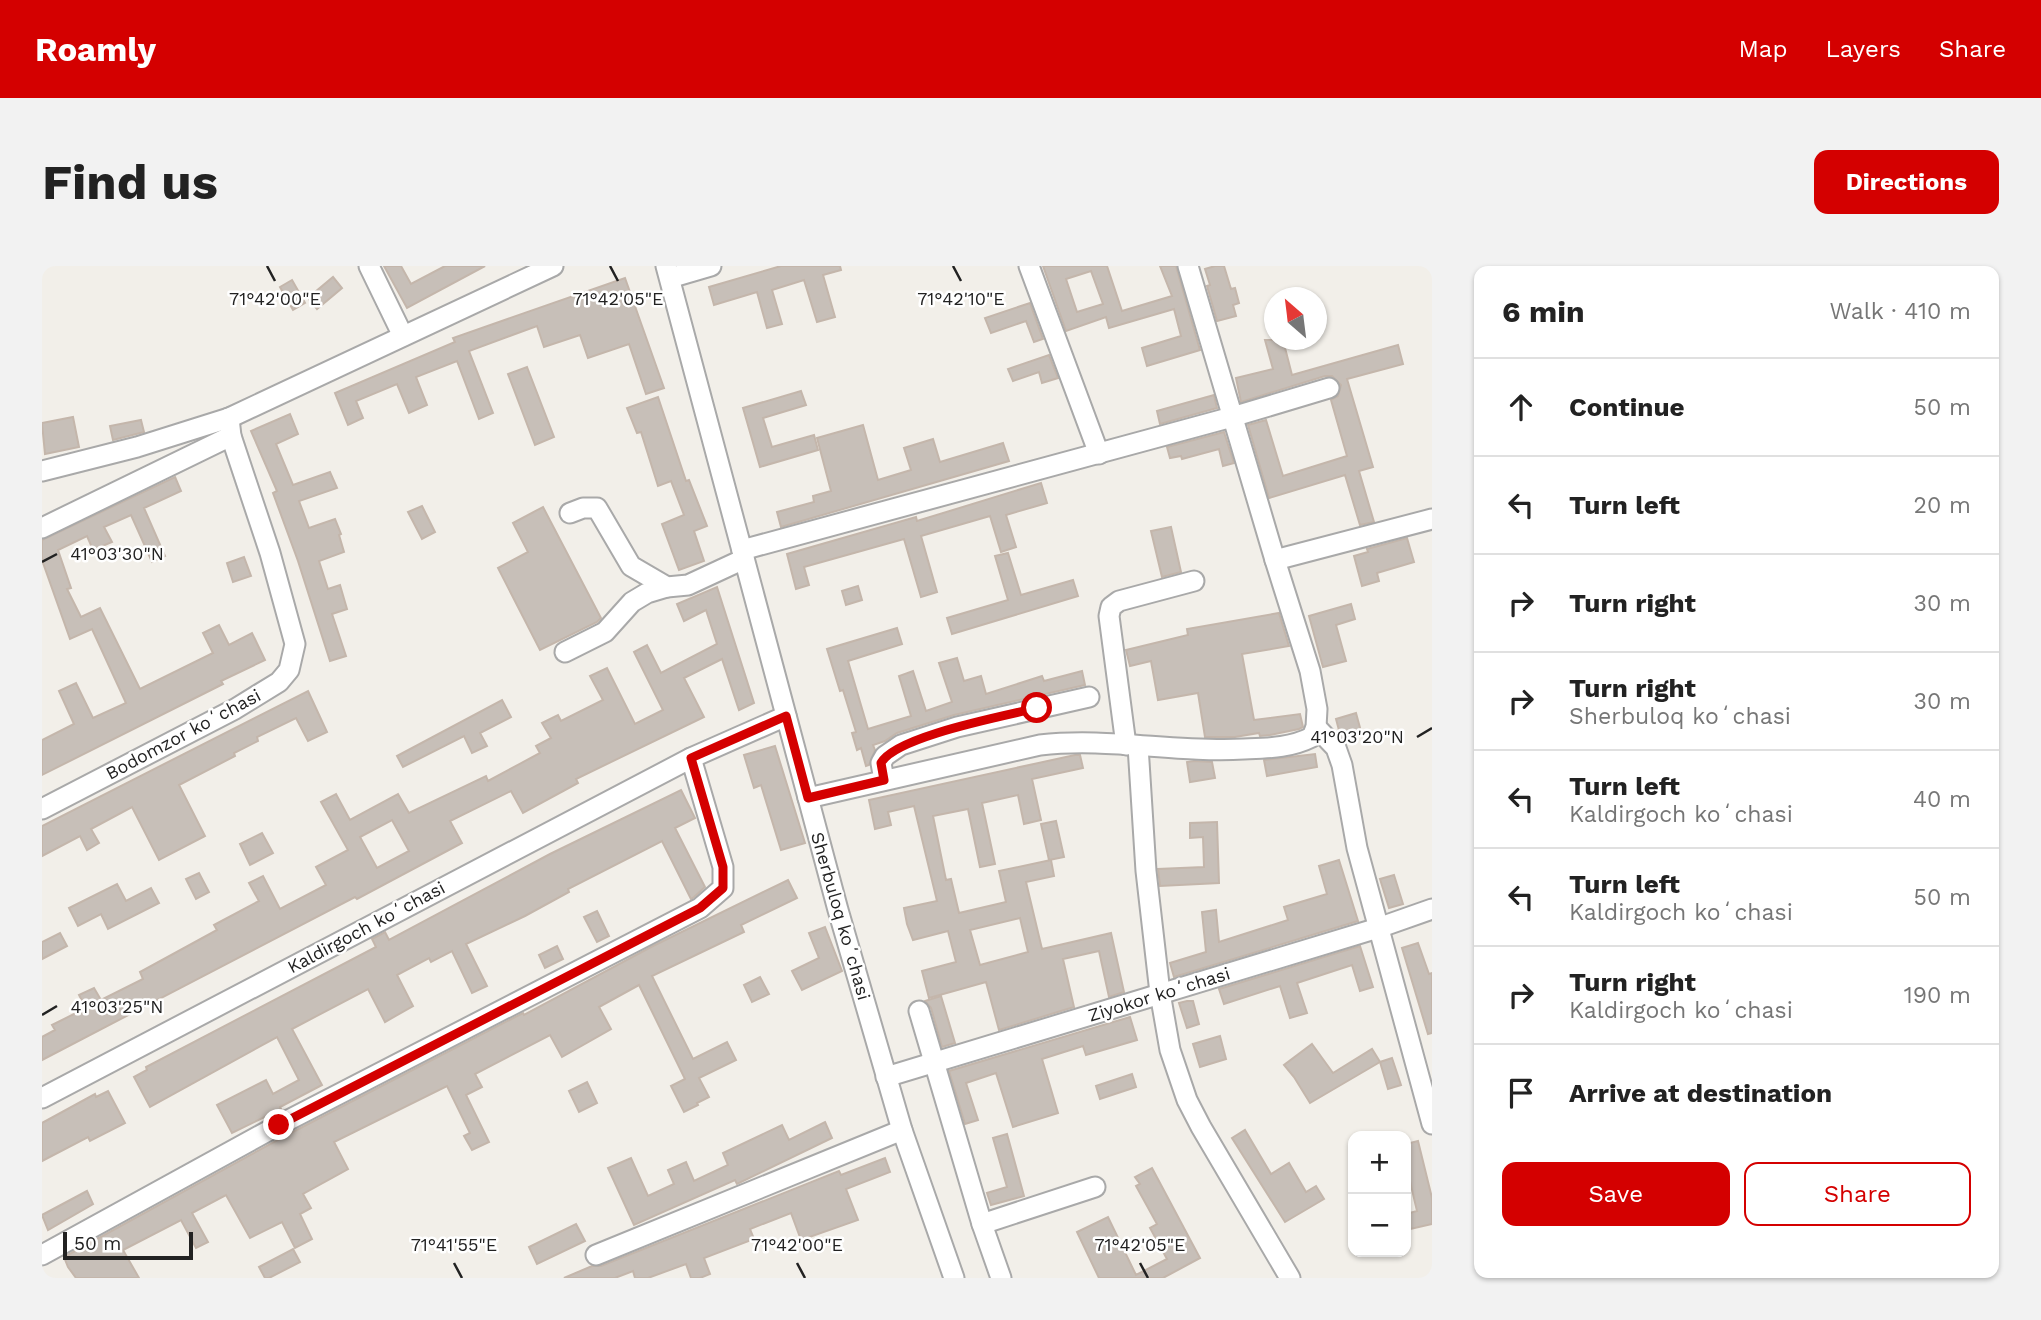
<!DOCTYPE html>
<meta charset="utf-8">
<style>
:root{--surface:#fff;--page:#f2f2f2;--text:#222;--muted:#767676;--line:#e0e0e0;--accent:#d40000}
body{margin:0;font-family:"Work Sans",sans-serif;background:var(--page);color:var(--text)}
.controls{position:absolute;right:21px;bottom:21px;display:grid;overflow:hidden;border-radius:14px;box-shadow:0 2px 5px #0004}
.controls button{width:63px;height:63px;display:grid;place-items:center;padding:0;border:0;border-bottom:2px solid var(--line);background:var(--surface);color:var(--text);font:35px sans-serif}
.compass{position:absolute;left:1222px;top:21px;width:63px;height:63px;border-radius:50%;background:var(--surface);box-shadow:0 2px 5px #0004;rotate:332deg}
.scale{position:absolute;left:21px;bottom:18px;width:130px;box-sizing:border-box;padding-left:7px;border:4px solid #222;border-top:0;font-size:19px;line-height:24px;white-space:nowrap;color:#222;-webkit-text-stroke:5px #fff;paint-order:stroke}
.stop{position:absolute;width:21px;height:21px;margin:-16px;border:5px solid #d40000;border-radius:50%;background:#fff}
.stop.end{background:#d40000;border-color:#fff;box-shadow:0 2px 7px #0008}
.list{margin:0;padding:0;list-style:none}
h2{display:flex;justify-content:space-between;align-items:center;height:91px;margin:0;padding:0 28px;font-size:30px}
h2 small{font-size:23px;font-weight:400;color:var(--muted)}
.list li{display:grid;grid-template-columns:46px 1fr auto;gap:21px;align-items:center;box-sizing:border-box;height:98px;padding:0 28px;border-top:2px solid var(--line)}
.list b{display:block;font-size:26px;white-space:nowrap}
.list p{margin:0;font-size:23px;white-space:nowrap;color:var(--muted)}
.list em{font-size:23px;font-style:normal;color:var(--muted)}
.actions{display:flex;gap:14px;padding:21px 28px}
.actions a{flex:1;padding:16px 0;border:2px solid var(--accent);border-radius:14px;text-align:center;font-size:24px;color:var(--accent)}
.actions .main{background:var(--accent);color:#fff}
.icon{flex:none;width:38px;height:38px;fill:none;stroke:currentColor;stroke-width:2;stroke-linecap:round;stroke-linejoin:round}
.map{position:relative;flex:none;width:1390px;height:1012px;overflow:hidden;border-radius:14px}
header{display:flex;align-items:center;gap:42px;box-sizing:border-box;height:98px;padding:0 35px;background:var(--accent);color:#fff}
header strong{font-size:33px}
nav{display:flex;gap:38px;margin-inline-start:auto;font-size:24px}
.intro{display:flex;align-items:center;justify-content:space-between;box-sizing:border-box;height:168px;padding:0 42px}
h1{margin:0;font-size:49px}
.button{padding:18px 32px;border-radius:14px;background:var(--accent);color:#fff;font-size:24px;font-weight:700}
main{display:flex;gap:42px;padding:0 42px}
aside{flex:1;background:var(--surface);border-radius:14px;box-shadow:0 2px 5px #0004}
.map>svg:first-child{display:block}
</style>
<header>
<strong>Roamly</strong>
<nav><a>Map</a><a>Layers</a><a>Share</a></nav>
</header>
<div class="intro"><h1>Find us</h1><a class="button">Directions</a></div>
<main>
<div class="map">
<svg width="1390" height="1012" viewBox="0 0 1390 1012">
<rect width="100%" height="100%" fill="#f2efe9"/>
<!-- building -->
<g fill="#c7bfb8" stroke="#c4b6ab" stroke-width="2" fill-rule="evenodd">
<polygon points="342,0 359,0 369,18 403,0 443,0 365,42"/>
<polygon points="739,0 798,0 799,4 781,9 793,51 775,56 762,14 730,24 740,58 725,62 715,26 672,39 667,21"/>
<path d="M1001,0H1065L1080,45L1130,30L1118,0H1134L1158,84L1105,100L1100,82L1139,70L1132,43L1067,62L1064,51L1024,65ZM1049,5L1061,38L1035,46L1024,13Z"/>
<polygon points="1173,0 1182,0 1189,23 1193,22 1197,37 1191,39 1194,50 1175,55 1165,20 1168,19 1163,3"/>
<polygon points="291,11 300,22 275,43 266,32"/>
<polygon points="583,12 622,122 604,128 587,78 546,92 538,69 502,81 495,60 427,85 451,147 437,153 415,95 374,111 385,139 367,147 355,118 314,135 321,152 306,159 293,127 413,76 411,72"/>
<polygon points="250,14 263,37 251,44 238,21"/>
<polygon points="988,37 1001,73 992,76 984,55 949,67 943,52"/>
<polygon points="1223,74 1241,74 1250,109 1356,79 1361,98 1305,113 1331,201 1317,205 1332,256 1318,259 1303,209 1227,232 1206,159 1224,154 1241,210 1305,190 1289,134 1296,130 1299,119 1290,110 1283,110 1199,136 1194,112 1231,103"/>
<polygon points="1007,89 1016,112 1000,117 997,106 971,115 966,103"/>
<polygon points="485,101 512,171 493,179 466,108"/>
<polygon points="759,125 764,139 721,152 730,181 772,169 776,184 718,201 701,142"/>
<polygon points="1172,129 1175,142 1118,158 1115,145"/>
<polygon points="616,131 644,215 647,214 665,260 652,265 662,295 637,304 620,258 642,249 629,215 616,220 599,166 595,167 585,142"/>
<polygon points="248,148 256,168 234,178 251,219 288,206 295,222 257,235 267,262 293,253 299,268 297,269 302,286 277,295 286,323 298,319 305,343 290,348 304,390 288,395 256,295 231,227 235,225 209,165"/>
<polygon points="31,151 37,181 3,188 0,157"/>
<polygon points="99,154 102,166 71,174 68,160"/>
<polygon points="821,159 836,214 869,204 862,182 891,173 898,196 961,177 967,195 739,261 735,246 772,236 771,230 789,225 775,172"/>
<polygon points="1182,166 1192,197 1181,200 1177,183 1140,193 1139,190 1128,192 1125,181"/>
<polygon points="133,211 139,225 102,242 123,290 110,296 89,249 62,261 70,276 51,284 45,270 16,284 29,322 25,323 39,351 58,342 98,423 171,387 161,367 177,359 187,379 210,367 223,394 179,415 181,418 0,509 0,474 32,458 17,425 34,417 51,452 84,437 50,363 28,373 0,294 0,274"/>
<polygon points="999,217 1005,237 964,249 974,281 959,286 948,250 879,270 895,326 879,331 862,273 762,301 767,319 754,323 745,288 874,251 875,255"/>
<polygon points="380,240 393,266 380,273 366,246"/>
<polygon points="501,241 559,352 555,356 498,384 456,302 486,286 471,257"/>
<polygon points="1129,261 1139,306 1120,311 1109,265"/>
<polygon points="1365,272 1372,296 1335,307 1337,315 1320,320 1312,290 1326,286 1325,283"/>
<polygon points="966,287 979,329 1031,314 1036,330 910,368 905,352 966,334 953,290"/>
<polygon points="202,291 209,310 191,316 185,297"/>
<polygon points="816,320 820,334 804,339 800,325"/>
<path d="M675,321L712,437L697,444L680,393L642,412L662,451L534,513L536,517L481,547L469,525L408,555L420,577L315,633L313,631L0,794V771L13,764L10,759L44,742L37,729L52,722L59,734L101,713L98,706L175,664L172,659L217,635L207,617L221,610L238,643L284,619L274,601L306,584L279,536L294,528L308,554L356,528L367,547L444,510L446,515L498,487L494,480L509,472L500,457L516,449L519,455L561,434L548,410L565,402L593,458L621,444L592,386L605,379L619,407L675,378L664,344L642,355L635,338ZM350,554L367,585L335,602L318,571Z"/>
<polygon points="1309,338 1313,353 1294,359 1304,395 1281,401 1267,350"/>
<polygon points="1237,347 1247,380 1200,388 1212,454 1258,448 1261,461 1257,463 1228,469 1218,470 1217,467 1193,471 1163,471 1156,427 1116,434 1109,395 1088,400 1084,384 1146,369 1145,363"/>
<polygon points="855,362 860,378 806,395 826,463 869,450 857,410 871,405 884,445 910,436 897,397 915,392 922,415 939,410 944,428 1000,410 1002,415 1040,405 1043,419 912,449 855,467 843,475 831,479 833,484 827,499 824,500 819,482 815,484 810,467 814,466 801,424 798,425 785,383"/>
<polygon points="266,425 285,466 266,475 254,452 215,471 216,475 192,487 193,490 137,519 163,570 117,594 90,541 49,563 57,577 45,584 38,570 0,590 0,560"/>
<polygon points="460,434 469,451 438,467 445,480 430,487 422,470 361,501 355,490"/>
<polygon points="1314,447 1320,469 1303,474 1298,468 1294,453"/>
<polygon points="733,480 763,577 739,584 719,519 712,522 702,489"/>
<polygon points="1273,488 1275,501 1225,510 1222,494"/>
<path d="M1033,489H1038L1041,502L990,513L999,554L982,558L976,529L940,537L953,598L938,601L926,543L891,550L904,614L909,613L917,647L964,636L957,605L1009,594L1012,610L984,616L1000,683L1069,667L1082,726L1067,731L1057,685L1021,693L1032,741L957,764L944,716L887,732L880,705L914,696L906,665L871,674L865,658L862,642L895,635L872,540L846,546L849,559L833,563L827,534ZM978,652L986,686L938,699L928,664Z"/>
<polygon points="1152,495 1170,496 1173,512 1148,516 1145,496"/>
<polygon points="639,524 653,552 633,562 663,621 652,631 649,633 620,575 526,623 527,626 483,650 424,678 445,720 430,727 410,685 389,696 387,692 355,709 371,740 343,756 326,723 250,763 280,819 238,841 239,843 190,867 175,839 224,814 231,828 257,814 235,771 108,841 92,811 105,804 104,801 334,681 330,673 343,666 347,674 508,588"/>
<polygon points="1014,555 1022,591 1007,594 999,558"/>
<polygon points="1175,556 1177,617 1118,620 1116,603 1162,601 1161,571 1148,572 1148,557"/>
<polygon points="220,567 231,587 208,599 198,578"/>
<polygon points="1297,594 1316,655 1132,711 1128,697 1164,686 1160,646 1174,644 1177,676 1246,654 1242,641 1285,628 1277,600"/>
<polygon points="157,607 167,626 154,633 144,613"/>
<polygon points="1352,609 1361,638 1347,642 1338,613"/>
<polygon points="746,614 755,632 699,659 702,666 610,710 651,793 685,776 694,794 657,812 667,831 655,837 656,839 642,846 629,820 643,813 597,719 557,741 569,763 520,791 508,769 433,808 440,821 424,829 447,876 430,884 422,870 428,867 405,820 292,876 306,903 261,928 269,942 258,948 270,973 253,982 240,956 208,972 184,929 150,947 166,976 154,982 139,954 81,984 97,1012 34,1012 26,1001 22,991 243,870 481,747 482,749 609,681"/>
<polygon points="75,618 84,635 109,622 117,637 66,663 59,648 36,660 27,642"/>
<polygon points="555,645 567,670 555,676 542,651"/>
<polygon points="783,661 800,705 760,724 750,705 777,692 767,667"/>
<polygon points="18,667 25,680 0,693 0,676"/>
<polygon points="1376,677 1387,708 1390,707 1390,767 1386,768 1360,682"/>
<polygon points="515,680 521,693 503,702 497,689"/>
<polygon points="1318,680 1331,721 1318,725 1310,699 1255,717 1265,747 1248,752 1238,720 1182,738 1177,723"/>
<polygon points="718,711 727,728 710,736 702,719"/>
<polygon points="899,730 913,777 900,781 889,742 883,735"/>
<polygon points="1145,735 1151,735 1157,758 1145,762 1137,737"/>
<polygon points="1088,751 1095,774 1044,789 1041,780 1000,793 1016,847 971,861 954,807 924,817 936,854 923,858 907,805"/>
<polygon points="1178,770 1184,793 1158,801 1151,778"/>
<polygon points="1270,778 1291,807 1330,783 1338,796 1268,837 1252,811 1242,799"/>
<polygon points="1350,792 1359,819 1346,823 1338,796"/>
<polygon points="1090,808 1094,821 1058,833 1054,820"/>
<polygon points="545,816 555,837 537,846 527,825"/>
<polygon points="66,825 83,857 48,875 46,871 0,895 0,857 53,828 54,831"/>
<polygon points="783,856 790,872 695,918 693,914 592,959 566,902 589,892 606,930 632,918 626,904 644,896 652,915 686,899 681,887 740,859 747,874"/>
<polygon points="1203,864 1229,908 1247,897 1264,926 1274,920 1282,933 1243,956 1190,872"/>
<polygon points="965,868 982,930 949,939 945,927 965,921 951,872"/>
<polygon points="1376,875 1390,932 1390,958 1364,964 1364,948 1375,945 1364,898 1364,878"/>
<polygon points="843,892 848,906 804,923 816,954 759,974 749,947 708,963 712,973 662,992 668,1008 658,1012 649,1012 644,998 606,1012 593,1012 591,1005 573,1012 522,1012 550,1000 559,1000 797,905 799,909"/>
<polygon points="1110,902 1158,992 1121,1012 1057,1012 1035,966 1066,951 1094,1009 1125,993 1108,962 1115,958 1094,920 1098,918 1093,911"/>
<polygon points="45,925 51,938 6,964 0,949"/>
<polygon points="534,958 543,975 495,998 487,981"/>
<polygon points="251,983 258,996 227,1012 223,1012 217,1001"/>
</g>
<g fill="none" stroke-linecap="round" stroke-linejoin="round">
<defs>
<g id="minor">
<polyline points="327,0 361,70"/>
<polyline points="624,0 796,644 860,864 912,1012"/>
<polyline points="987,0 1057,188"/>
<polyline points="628,12 669,0"/>
<polyline points="0,205 95,181 187,152 511,0"/>
<polyline points="528,247 541,242 555,242 589,300 625,321 646,319 702,293"/>
<polyline points="0,262 189,170"/>
<polyline points="700,284 1190,151 1287,122"/>
<polyline points="1233,294 1390,253"/>
<polyline points="523,386 563,366 590,336 605,327 625,321"/>
<polyline points="1274,461 1294,482 1300,499 1315,582 1390,858"/>
<polyline points="1084,479 1067,350 1069,341 1077,335 1152,315"/>
<polyline points="1096,480 1104,605 1118,727 1128,784 1145,834 1159,861 1248,1012"/>
<polyline points="842,514 839,497 843,490 859,479 915,461 1047,431"/>
<path d="M766,532L998,479C1066,471 1134,487 1202,483C1227,482 1248,482 1270,471L1274,461L1275,443L1268,405L1233,294L1146,0"/>
<polyline points="0,543 193,443 237,416 247,404 253,378 228,287 189,170 187,152"/>
<polyline points="877,745 940,958 959,1012"/>
<polyline points="844,811 1336,662 1390,643"/>
<polyline points="0,832 649,492 744,450"/>
<polyline points="940,958 1053,921"/>
<polyline points="0,989 237,859 658,642 681,622 681,601 649,492"/>
<polyline points="554,989 860,864"/>
</g>
</defs>
<!-- minor casing -->
<use href="#minor" stroke="#a9a9a9" stroke-width="23"/>
<!-- minor -->
<use href="#minor" stroke="#fff" stroke-width="19"/>
</g>
<g fill="none" stroke-linecap="round" stroke-linejoin="round">
<!-- route -->
<path stroke="#d40000" stroke-width="9" d="M237,859L658,642L681,622V601L649,492L744,450L766,532L842,514L839,497C854,470 963,450 995,442"/>
</g>
<!-- ticks -->
<path fill="none" stroke="#222" stroke-width="2.5" d="M225,0L233,15M568,0L576,15M911,0L919,15M0,296L15,288M1375,471L1390,462M0,749L15,740M412,997L420,1012M755,997L763,1012M1098,997L1106,1012"/>
<g text-anchor="middle" dominant-baseline="central" stroke-width="5" stroke-linejoin="round" paint-order="stroke">
<!-- street labels -->
<g font-size="18" fill="#222" stroke="#fff">
<text transform="translate(141 468) rotate(-28)">Bodomzor koʻchasi</text>
<text transform="translate(799 650) rotate(74)">Sherbuloq koʻchasi</text>
<text transform="translate(324 661) rotate(-28)">Kaldirgoch koʻchasi</text>
<text transform="translate(1117 728) rotate(-17)">Ziyokor koʻchasi</text>
</g>
</g>
<g font-size="18" text-anchor="middle" fill="#222" stroke="#fff" stroke-width="5" stroke-linejoin="round" paint-order="stroke">
<text x="233" y="39">71°42'00"E</text>
<text x="576" y="39">71°42'05"E</text>
<text x="919" y="39">71°42'10"E</text>
<text x="75" y="294">41°03'30"N</text>
<text x="1315" y="477">41°03'20"N</text>
<text x="75" y="747">41°03'25"N</text>
<text x="412" y="985">71°41'55"E</text>
<text x="755" y="985">71°42'00"E</text>
<text x="1098" y="985">71°42'05"E</text>
</g>
</svg>
<div class="controls">
<button>+</button>
<button>−</button>
</div>
<svg class="compass" viewBox="-18 -18 36 36"><path d="M0-13l5 13h-10z" fill="#e53935"/><path d="M0 13l5-13h-10z" fill="#767676"/></svg>
<div class="scale">50 m</div>
<div class="stop" style="left:995px;top:442px"></div>
<div class="stop end" style="left:237px;top:859px"></div>
</div>
<aside>
<h2>6 min<small>Walk · 410 m</small></h2>
<ul class="list">
<li><svg class="icon" aria-label="ahead" viewBox="0 0 24 24"><path d="M12 20V5M6 11l6-6 6 6"/></svg><div><b>Continue</b></div><em>50 m</em></li>
<li><svg class="icon" aria-label="left" viewBox="0 0 24 24"><path d="M17 20v-9H6M10 6l-5 5 5 5"/></svg><div><b>Turn left</b></div><em>20 m</em></li>
<li><svg class="icon" aria-label="right" viewBox="0 0 24 24"><path d="M7 20v-9h11M14 6l5 5-5 5"/></svg><div><b>Turn right</b></div><em>30 m</em></li>
<li><svg class="icon" aria-label="right" viewBox="0 0 24 24"><path d="M7 20v-9h11M14 6l5 5-5 5"/></svg><div><b>Turn right</b><p>Sherbuloq koʻchasi</p></div><em>30 m</em></li>
<li><svg class="icon" aria-label="left" viewBox="0 0 24 24"><path d="M17 20v-9H6M10 6l-5 5 5 5"/></svg><div><b>Turn left</b><p>Kaldirgoch koʻchasi</p></div><em>40 m</em></li>
<li><svg class="icon" aria-label="left" viewBox="0 0 24 24"><path d="M17 20v-9H6M10 6l-5 5 5 5"/></svg><div><b>Turn left</b><p>Kaldirgoch koʻchasi</p></div><em>50 m</em></li>
<li><svg class="icon" aria-label="right" viewBox="0 0 24 24"><path d="M7 20v-9h11M14 6l5 5-5 5"/></svg><div><b>Turn right</b><p>Kaldirgoch koʻchasi</p></div><em>190 m</em></li>
<li><svg class="icon" aria-label="arrive" viewBox="0 0 24 24"><path d="M6 21V4h12l-3 4 3 4H6"/></svg><div><b>Arrive at destination</b></div></li>
</ul>
<div class="actions"><a class="main">Save</a><a>Share</a></div>
</aside>
</main>
